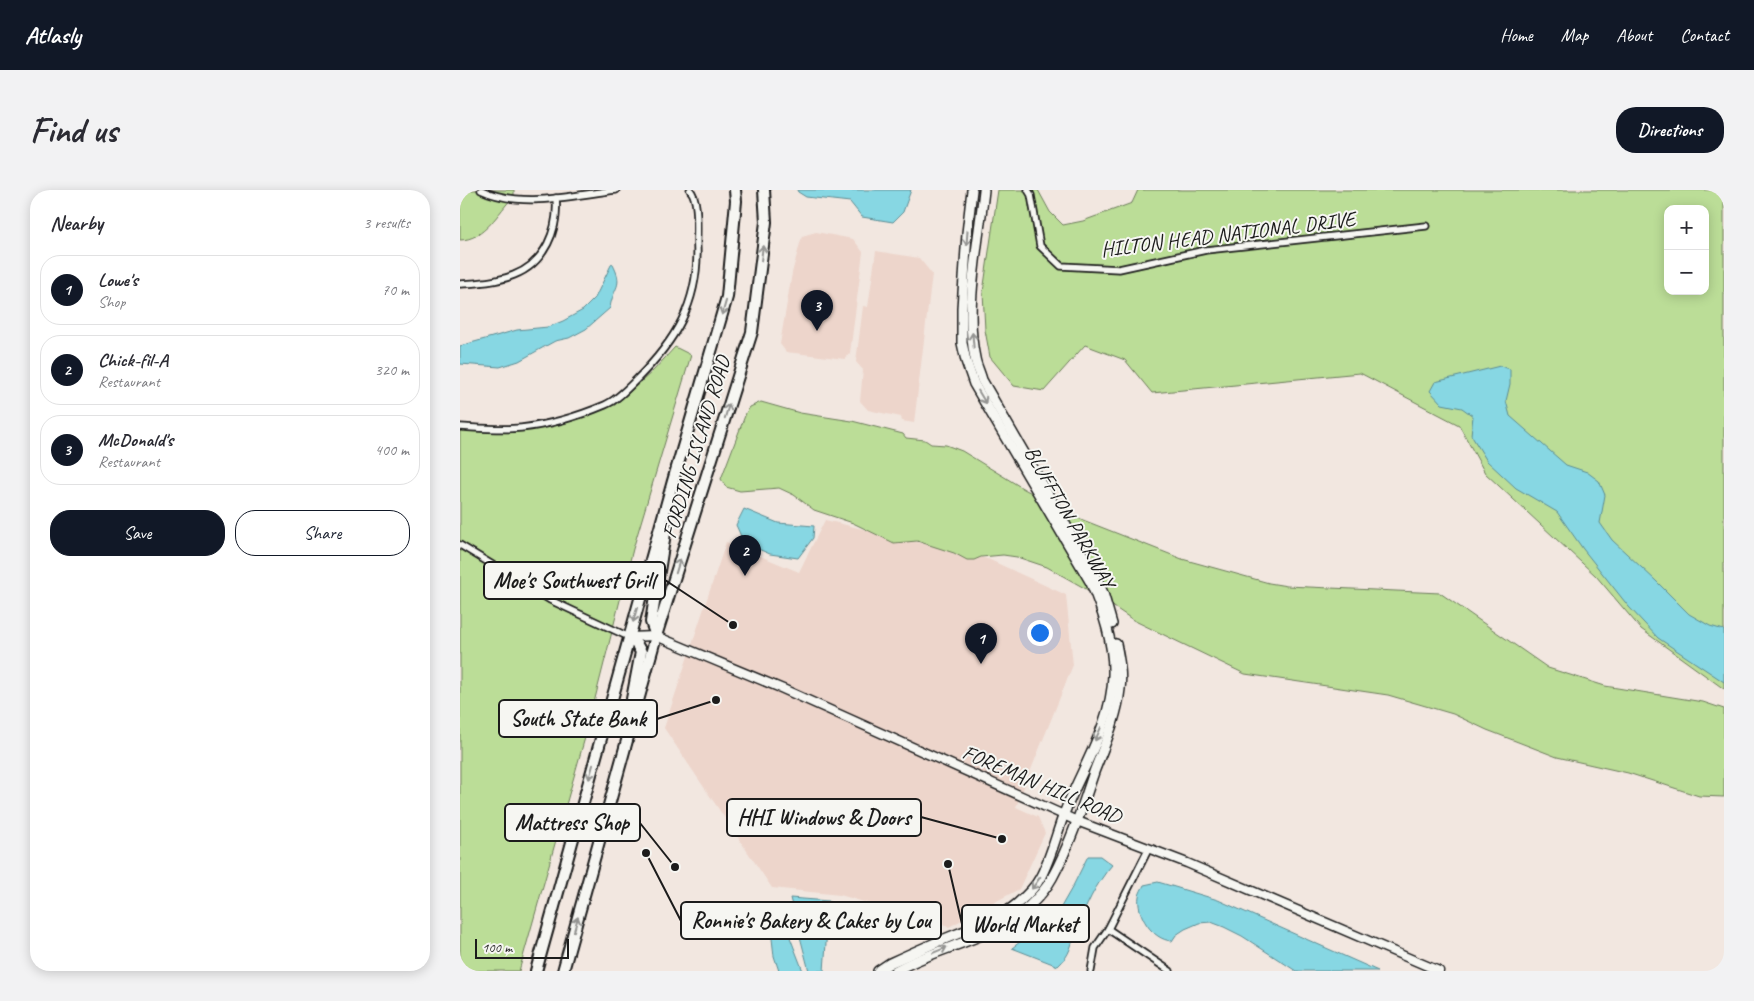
<!DOCTYPE html>
<meta charset="utf-8">
<style>
:root{--surface:#fff;--page:#f2f2f3;--text:#2b2b33;--muted:#7c7c81;--line:#e1e1e2;--accent:#111827}
body{margin:0;font-family:Caveat,sans-serif;background:var(--page);color:var(--text)}
.controls{position:absolute;right:15px;top:15px;display:grid;overflow:hidden;border-radius:10px;box-shadow:0 2px 12px #0003}
.controls button{width:45px;height:45px;display:grid;place-items:center;padding:0;border:0;border-bottom:1px solid var(--line);background:var(--surface);color:var(--text);font:25px sans-serif}
.scale{position:absolute;left:15px;bottom:12px;width:94px;box-sizing:border-box;padding-left:5px;border:2px solid #1c1c1c;border-top:0;font-size:14px;line-height:18px;white-space:nowrap;color:#1c1c1c;-webkit-text-stroke:4px #f6f6f2;paint-order:stroke}
.you{position:absolute;left:579px;top:442px;width:18px;height:18px;margin:-12px;border:4px solid #fff;border-radius:50%;background:#1a73e8;box-shadow:0 0 0 8px #1a73e833}
.badge{display:grid;place-items:center;width:32px;height:32px;border-radius:50%;background:var(--accent);color:#fff;font-size:16px;font-weight:700}
.pin{position:absolute;translate:-50% -41px;filter:drop-shadow(0 1px 2px #0008)}
.pin::after{content:'';position:absolute;top:26px;width:18px;height:15px;background:inherit;clip-path:polygon(0 0,100% 0,50% 100%)}
.list{margin:0;padding:0;list-style:none}
h2{display:flex;justify-content:space-between;align-items:center;height:65px;margin:0;padding:0 20px;font-size:21px}
h2 small{font-size:16px;font-weight:400;color:var(--muted)}
.list li{display:grid;grid-template-columns:32px 1fr auto;gap:15px;align-items:center;box-sizing:border-box;height:70px;margin:0 10px 10px;padding:0 10px;border:1px solid var(--line);border-radius:20px}
.list b{display:block;font-size:19px;white-space:nowrap}
.list p{margin:0;font-size:16px;white-space:nowrap;color:var(--muted)}
.list em{font-size:16px;font-style:normal;color:var(--muted)}
.actions{display:flex;gap:10px;padding:15px 20px}
.actions a{flex:1;padding:11px 0;border:1px solid var(--accent);border-radius:20px;text-align:center;font-size:18px;color:var(--accent)}
.actions .main{background:var(--accent);color:#fff}
.map{position:relative;flex:none;width:1264px;height:781px;overflow:hidden;border-radius:20px}
header{display:flex;align-items:center;gap:30px;box-sizing:border-box;height:70px;padding:0 25px;background:var(--accent);color:#fff}
header strong{font-size:24px}
nav{display:flex;gap:28px;margin-inline-start:auto;font-size:18px}
.intro{display:flex;align-items:center;justify-content:space-between;box-sizing:border-box;height:120px;padding:0 30px}
h1{margin:0;font-size:35px}
.button{padding:12px 22px;border-radius:20px;background:var(--accent);color:#fff;font-size:18px;font-weight:700}
main{display:flex;gap:30px;padding:0 30px}
aside{flex:1;background:var(--surface);border-radius:20px;box-shadow:0 2px 12px #0003}
.map>svg:first-child{display:block}
</style>
<header>
<strong>Atlasly</strong>
<nav><a>Home</a><a>Map</a><a>About</a><a>Contact</a></nav>
</header>
<div class="intro"><h1>Find us</h1><a class="button">Directions</a></div>
<main>
<aside>
<h2>Nearby<small>3 results</small></h2>
<ul class="list">
<li><span class="badge">1</span><div><b>Lowe's</b><p>Shop</p></div><em>70 m</em></li>
<li><span class="badge">2</span><div><b>Chick-fil-A</b><p>Restaurant</p></div><em>320 m</em></li>
<li><span class="badge">3</span><div><b>McDonald's</b><p>Restaurant</p></div><em>400 m</em></li>
</ul>
<div class="actions"><a class="main">Save</a><a>Share</a></div>
</aside>
<div class="map">
<svg width="1264" height="781" viewBox="0 0 1264 781">
<rect width="100%" height="100%" fill="#f2e7e0"/>
<filter id="ink" filterUnits="userSpaceOnUse"><feTurbulence type="fractalNoise" baseFrequency=".02" numOctaves="2"/><feDisplacementMap in="SourceGraphic" scale="10" xChannelSelector="R" yChannelSelector="G"/><feConvolveMatrix kernelMatrix="1 2 1 2 8 2 1 2 1" color-interpolation-filters="sRGB"/></filter>
<g filter="url(#ink)">
<!-- built -->
<g fill="#edd5cb">
<polygon points="356,42 393,49 403,62 390,163 385,169 326,162 320,154 332,83 342,46"/>
<polygon points="416,61 459,68 472,84 454,233 442,231 441,227 408,220 400,211 403,180 396,172 403,116 408,117"/>
<polygon points="365,330 528,369 606,405 613,475 556,617 578,627 585,643 559,699 489,737 380,705 312,698 204,538 266,352 339,382"/>
</g>
<!-- green -->
<g fill="#bbdd97" stroke="#6c7c5a" fill-rule="evenodd">
<path d="M0,0H54V6C38,22 25,50 0,50Z"/>
<path d="M538,0H578L590,22L603,35L623,31L672,13L678,0H1264V499L1181,439L1136,386L1025,283L999,235L900,183L692,203L665,170L625,155L584,201L554,196L530,167L525,140L523,102ZM1208,19H1245V101H1208Z"/>
<polygon points="215,157 231,165 173,359 126,544 59,781 0,781 0,239 60,241 99,233 155,215 193,181"/>
<polygon points="301,212 340,223 392,231 443,244 446,248 465,250 471,254 486,255 502,261 564,299 623,330 722,369 809,393 827,396 980,403 1088,478 1145,496 1243,512 1264,519 1264,607 1239,606 1168,583 1097,567 1027,540 993,524 928,505 785,484 673,430 635,404 587,377 557,367 543,365 521,367 514,370 507,370 494,363 457,351 434,353 393,333 354,320 334,305 319,298 280,301 266,297 261,289 286,223 290,217"/>
</g>
<!-- water -->
<g fill="#87d7e3" stroke="#5c8c93">
<polygon points="337,0 451,0 443,22 433,32 402,27 390,12 346,7 338,2"/>
<path d="M152,73C165,97 153,96 150,118L126,139L109,148L95,151L84,157L59,171L40,177L0,174V156L57,140L88,137L103,131L123,120L135,108Z"/>
<polygon points="1040,176 1050,179 1050,194 1046,211 1050,226 1106,275 1127,282 1139,291 1145,305 1140,333 1152,350 1196,391 1229,424 1250,436 1264,440 1264,492 1198,448 1169,417 1123,359 1097,322 1056,298 1027,271 1011,245 1013,226 1002,218 982,214 970,201 975,192"/>
<polygon points="284,319 318,333 354,336 353,348 338,368 310,364 284,353 276,335"/>
<path d="M628,666H640L652,675C636,693 625,718 616,741C610,757 611,764 598,776L552,758L597,724L613,696Z"/>
<path d="M698,692L758,710L918,781H836L782,746L764,737L751,732L739,733L725,739L716,745L712,751C692,750 676,724 679,706C680,702 682,699 684,695Z"/>
<polygon points="330,708 369,711 364,781 349,781"/>
<polygon points="321,724 343,781 319,781 314,766 311,740"/>
</g>
<g fill="none" stroke-linecap="round" stroke-linejoin="round">
<defs>
<g id="minor">
<path d="M21,0C62,19 113,5 156,0"/>
<polyline points="568,0 571,5 580,56 601,76 659,79 746,60 966,36"/>
<path d="M0,94C18,93 37,92 54,85C85,73 99,39 96,8"/>
<path d="M0,237C20,238 41,240 61,238C88,235 119,226 145,215C157,210 168,198 177,189C215,151 238,114 237,59C236,45 240,10 230,0"/>
<polyline points="0,355 90,410 169,447"/>
<polyline points="648,739 710,781"/>
<polyline points="631,781 635,758 648,739 689,658"/>
</g>
<polyline id="tertiary" points="169,447 196,446 323,499 617,631 727,673 979,781"/>
<g id="secondary">
<path d="M524,0C519,50 504,119 515,168C516,175 520,182 522,190L634,384L643,403L652,434"/>
<path d="M418,781L430,773C452,763 474,753 497,744C517,736 541,728 558,713C566,706 575,698 580,688C591,668 596,645 604,624C621,579 652,534 653,485C654,453 643,422 631,393L514,194L506,171L502,153V118L507,43L512,0"/>
<path d="M435,781C477,757 531,750 568,717C577,709 586,699 592,688C610,655 622,618 634,582C644,556 657,528 660,499C662,484 659,469 656,454"/>
</g>
<g id="trunk">
<polyline points="196,446 191,432 206,337"/>
<polyline points="169,447 177,455 181,462 172,509"/>
<polyline points="76,781 213,291 267,107 276,11 275,0"/>
<polyline points="103,781 196,446 292,142 306,32 304,0"/>
</g>
</defs>
<!-- minor casing -->
<use href="#minor" stroke="#1c1c1c" stroke-width="9"/>
<!-- tertiary casing -->
<use href="#tertiary" stroke="#1c1c1c" stroke-width="11"/>
<!-- secondary casing -->
<use href="#secondary" stroke="#1c1c1c" stroke-width="12"/>
<!-- trunk casing -->
<use href="#trunk" stroke="#1c1c1c" stroke-width="14"/>
<!-- minor -->
<use href="#minor" stroke="#f6f6f2" stroke-width="5.5"/>
<!-- tertiary -->
<use href="#tertiary" stroke="#f6f6f2" stroke-width="8"/>
<!-- secondary -->
<use href="#secondary" stroke="#f6f6f2" stroke-width="9"/>
<!-- trunk -->
<use href="#trunk" stroke="#f6f6f2" stroke-width="10"/>
</g>
<!-- one-way arrows -->
<defs><path id="oneway-shaft" d="M-6 0H5M1.5-3L5.5 0L1.5 3" fill="none" stroke-width="1.6" stroke-linecap="round" stroke-linejoin="round" transform="scale(1.25)"/></defs>
<g stroke="#949492">
<use href="#oneway-shaft" transform="translate(507 48) rotate(94)"/>
<use href="#oneway-shaft" transform="translate(302 63) rotate(-83)"/>
<use href="#oneway-shaft" transform="translate(264 118) rotate(106)"/>
<use href="#oneway-shaft" transform="translate(513 150) rotate(-95)"/>
<use href="#oneway-shaft" transform="translate(522 207) rotate(59)"/>
<use href="#oneway-shaft" transform="translate(267 221) rotate(-73)"/>
<use href="#oneway-shaft" transform="translate(218 376) rotate(-73)"/>
<use href="#oneway-shaft" transform="translate(175 425) rotate(106)"/>
<use href="#oneway-shaft" transform="translate(638 544) rotate(114)"/>
<use href="#oneway-shaft" transform="translate(131 582) rotate(106)"/>
<use href="#oneway-shaft" transform="translate(576 693) rotate(125)"/>
<use href="#oneway-shaft" transform="translate(116 734) rotate(-74)"/>
<use href="#oneway-shaft" transform="translate(480 760) rotate(-23)"/>
</g>
</g>
<g text-anchor="middle" dominant-baseline="central" stroke-width="4" stroke-linejoin="round" paint-order="stroke">
<!-- street labels -->
<g font-size="21" fill="#1c1c1c" stroke="#f6f6f2">
<text transform="translate(768 44) rotate(-7)">HILTON HEAD NATIONAL DRIVE</text>
<text transform="translate(236 257) rotate(-73)">FORDING ISLAND ROAD</text>
<text transform="translate(610 327) rotate(60)">BLUFFTON PARKWAY</text>
<text transform="translate(582 594) rotate(23)">FOREMAN HILL ROAD</text>
</g>
</g>
<!-- callouts -->
<path fill="none" stroke="#1c1c1c" stroke-width="2" d="M273 435L205 390M256 510L197 529M542 649L461 627M215 677L180 633M186 663L221 731M488 674L502 734"/>
<g fill="#1c1c1c" stroke="#f6f6f2" stroke-width="2">
<circle cx="273" cy="435" r="5"/>
<circle cx="256" cy="510" r="5"/>
<circle cx="542" cy="649" r="5"/>
<circle cx="215" cy="677" r="5"/>
<circle cx="186" cy="663" r="5"/>
<circle cx="488" cy="674" r="5"/>
</g>
<g fill="#f6f6f2" stroke="#1c1c1c" stroke-width="2">
<rect x="24" y="372" width="181" height="37" rx="5"/>
<rect x="39" y="510" width="158" height="37" rx="5"/>
<rect x="267" y="609" width="194" height="37" rx="5"/>
<rect x="45" y="614" width="135" height="37" rx="5"/>
<rect x="221" y="712" width="260" height="37" rx="5"/>
<rect x="502" y="715" width="127" height="37" rx="5"/>
</g>
<g font-size="22" text-anchor="middle" font-weight="bold" fill="#1c1c1c">
<text x="114" y="398">Moe's Southwest Grill</text>
<text x="118" y="536">South State Bank</text>
<text x="364" y="635">HHI Windows &amp; Doors</text>
<text x="112" y="640">Mattress Shop</text>
<text x="351" y="738">Ronnie's Bakery &amp; Cakes by Lou</text>
<text x="565" y="742">World Market</text>
</g>
</svg>
<div class="controls">
<button>+</button>
<button>−</button>
</div>
<div class="scale">100 m</div>
<div class="you"></div>
<div class="pin badge" style="left:521px;top:474px">1</div>
<div class="pin badge" style="left:285px;top:386px">2</div>
<div class="pin badge" style="left:357px;top:141px">3</div>
</div>
</main>
